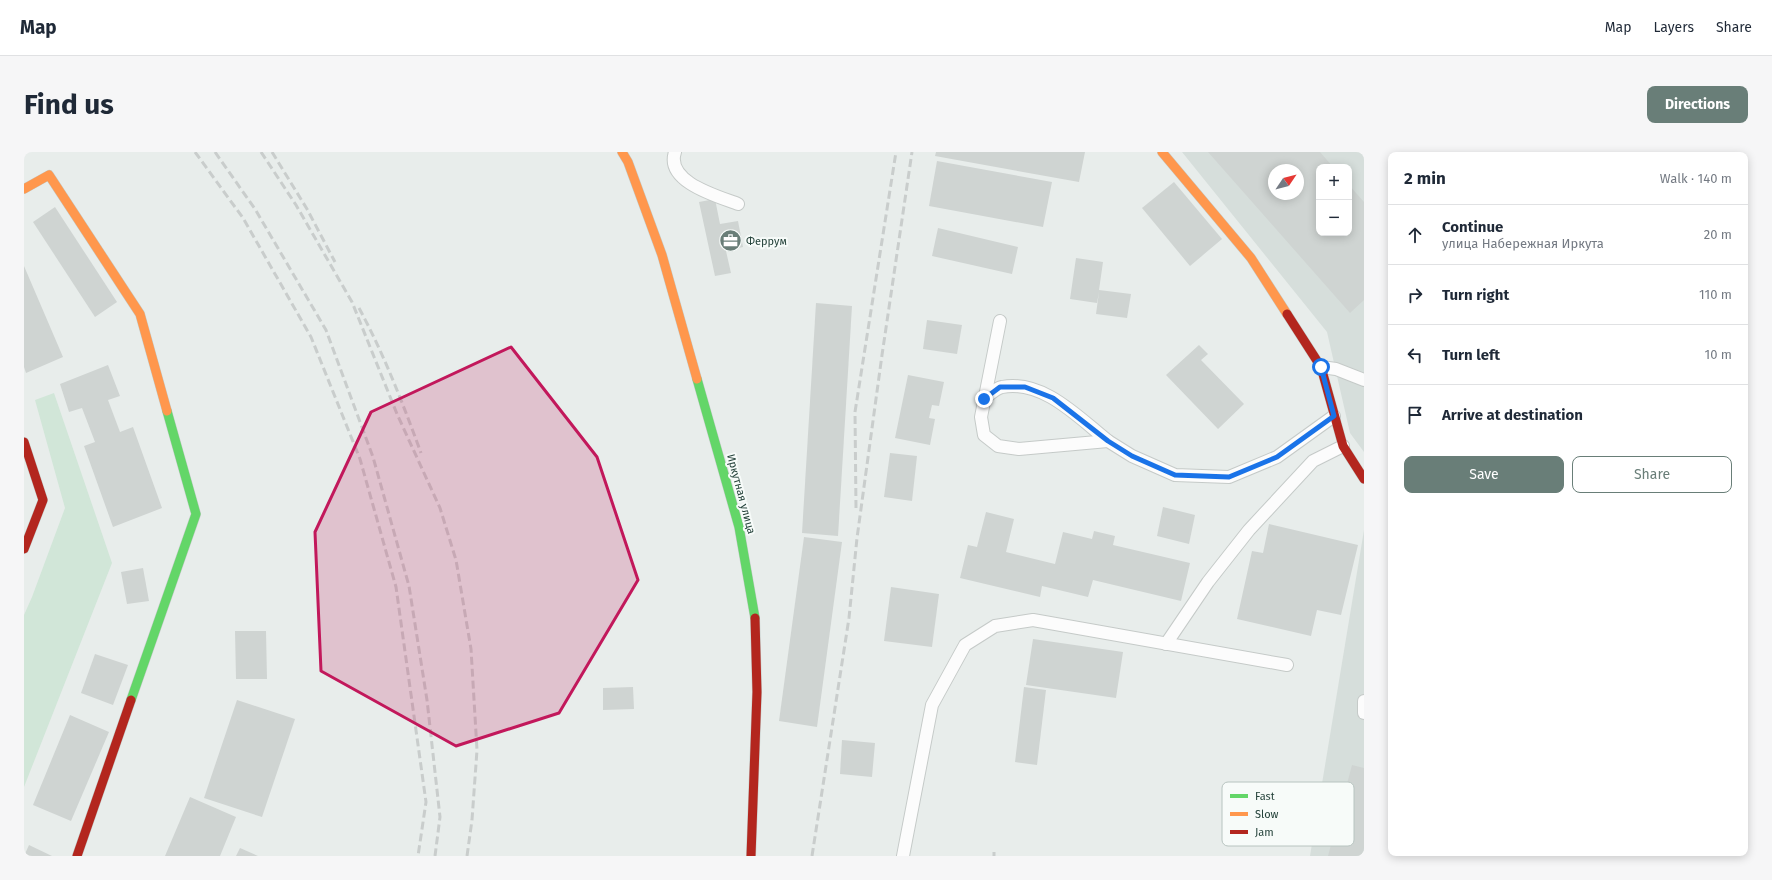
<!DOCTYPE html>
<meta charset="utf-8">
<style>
:root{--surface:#fff;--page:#f6f6f7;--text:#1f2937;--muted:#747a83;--line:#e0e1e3;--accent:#697e78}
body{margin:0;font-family:"Fira Sans",sans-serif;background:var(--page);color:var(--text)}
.controls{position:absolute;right:12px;top:12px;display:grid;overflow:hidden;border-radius:8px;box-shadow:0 2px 10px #0003}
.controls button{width:36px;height:36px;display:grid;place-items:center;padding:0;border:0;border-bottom:1px solid var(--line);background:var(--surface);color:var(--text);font:20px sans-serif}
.compass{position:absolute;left:1244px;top:12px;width:36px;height:36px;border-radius:50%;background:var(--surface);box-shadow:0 2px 10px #0003;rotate:55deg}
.stop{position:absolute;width:12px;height:12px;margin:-9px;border:3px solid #1a73e8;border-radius:50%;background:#fff}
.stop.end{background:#1a73e8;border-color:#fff;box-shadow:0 1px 4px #0008}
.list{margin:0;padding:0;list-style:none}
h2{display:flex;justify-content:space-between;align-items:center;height:52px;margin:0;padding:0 16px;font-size:17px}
h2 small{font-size:13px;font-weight:400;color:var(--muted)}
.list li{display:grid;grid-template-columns:26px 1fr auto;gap:12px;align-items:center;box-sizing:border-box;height:60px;padding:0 16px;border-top:1px solid var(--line)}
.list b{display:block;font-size:15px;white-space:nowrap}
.list p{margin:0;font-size:13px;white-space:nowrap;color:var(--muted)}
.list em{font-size:13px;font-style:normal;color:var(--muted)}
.actions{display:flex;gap:8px;padding:12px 16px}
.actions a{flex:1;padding:9px 0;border:1px solid var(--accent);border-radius:8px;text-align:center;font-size:14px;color:var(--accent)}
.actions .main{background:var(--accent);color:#fff}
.icon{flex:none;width:22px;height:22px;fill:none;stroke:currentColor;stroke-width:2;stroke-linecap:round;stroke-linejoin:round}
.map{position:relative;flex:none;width:1340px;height:704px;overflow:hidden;border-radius:8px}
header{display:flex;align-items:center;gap:24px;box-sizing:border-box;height:56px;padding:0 20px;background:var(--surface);border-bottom:1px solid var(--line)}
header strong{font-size:19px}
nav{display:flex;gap:22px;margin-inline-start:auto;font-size:14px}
.intro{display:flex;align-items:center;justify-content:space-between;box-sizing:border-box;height:96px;padding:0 24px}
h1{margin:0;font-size:28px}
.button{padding:10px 18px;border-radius:8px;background:var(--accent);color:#fff;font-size:14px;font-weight:700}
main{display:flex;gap:24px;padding:0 24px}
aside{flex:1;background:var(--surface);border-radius:8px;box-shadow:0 2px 10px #0003}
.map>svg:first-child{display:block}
</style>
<header>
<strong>Map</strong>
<nav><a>Map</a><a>Layers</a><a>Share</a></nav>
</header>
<div class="intro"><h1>Find us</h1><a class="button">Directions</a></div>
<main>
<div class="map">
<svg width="1340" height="704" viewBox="0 0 1340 704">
<rect width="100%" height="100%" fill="#e8edeb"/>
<!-- built -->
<g fill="#d6dedb" fill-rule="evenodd">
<path d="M1158,0H1340V300L1326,281L1303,180ZM1295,15H1325V81H1295ZM1250,18H1274V42H1250Z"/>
<polygon points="1340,378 1340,704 1286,704"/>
</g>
<!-- green -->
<polygon fill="#d1e6d8" points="30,241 88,411 0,635 0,463 8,445 41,356 11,248"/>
<!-- building -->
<g fill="#cfd4d2" fill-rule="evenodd">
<polygon points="912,0 1061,0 1055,30 911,4"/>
<path d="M1184,0H1296L1309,15H1295V81H1325V33L1340,50V148L1326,161ZM1250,18H1274V42H1250Z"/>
<polygon points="913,9 1028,30 1019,75 905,54"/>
<polygon points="1150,30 1198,87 1166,114 1118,56"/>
<polygon points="691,47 696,72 714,69 719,95 702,99 707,121 691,124 675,50"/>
<polygon points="31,55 93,150 71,165 9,70"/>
<polygon points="914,76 994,95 988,122 908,104"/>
<polygon points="1052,106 1079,110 1075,138 1107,142 1103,166 1072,162 1075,140 1073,151 1046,147"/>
<polygon points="0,114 39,205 2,221 0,215"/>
<polygon points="792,151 828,154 814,384 778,381"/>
<polygon points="903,168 938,173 933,202 899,197"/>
<polygon points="1175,193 1184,202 1177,208 1220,252 1194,277 1142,223"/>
<polygon points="84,213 96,244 84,248 96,280 109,275 138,356 89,375 60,294 71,290 58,256 45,260 36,232"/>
<polygon points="884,223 920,230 915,254 908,253 905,266 911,267 906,293 871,286"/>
<polygon points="866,301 893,304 888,349 860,345"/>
<polygon points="1139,355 1171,363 1165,392 1133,384"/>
<polygon points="962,360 990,367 982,400 1031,412 1039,380 1068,387 1070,379 1091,384 1089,393 1166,411 1157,449 1069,428 1064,445 1018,434 1016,445 936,426 944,393 953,395"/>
<polygon points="1245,372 1334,393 1317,463 1293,458 1287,484 1213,467 1228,399 1239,401"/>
<polygon points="780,385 818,390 793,575 755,569"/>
<polygon points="119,416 125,449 103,452 97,420"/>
<polygon points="867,435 915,442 908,495 860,489"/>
<polygon points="211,479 242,479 243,527 212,527"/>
<polygon points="1009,487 1099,500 1092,546 1002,533"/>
<polygon points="71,502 104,513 89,553 57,541"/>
<polygon points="609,535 610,557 579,558 579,536"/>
<polygon points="1000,535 1022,538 1013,613 991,610"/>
<polygon points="213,548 271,567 238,665 180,646"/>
<polygon points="46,563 85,580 47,669 9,653"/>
<polygon points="818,588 851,591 848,625 816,622"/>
<polygon points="1328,613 1340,616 1340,704 1304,704"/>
<polygon points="166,645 212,665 196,704 141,704"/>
<polygon points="5,693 28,704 0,704"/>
<polygon points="216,696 234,704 212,704"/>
</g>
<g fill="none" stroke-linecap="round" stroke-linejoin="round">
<defs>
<g id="lane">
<path d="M651,0C641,30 693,44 714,52"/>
<polyline points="976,169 957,265 960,283 974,294 995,297 1084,289 1108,304 1151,323 1205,325 1253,305 1310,264"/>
<polyline points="1297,215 1312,217 1340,228"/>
<path d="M960,247C965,243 972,236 978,235C1019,227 1055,266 1084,289"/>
<polyline points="1142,492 1184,430 1225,378 1289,309 1319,294"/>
<polyline points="1340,549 1340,561"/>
<polyline points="879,704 908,553 941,493 971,474 1009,468 1263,513"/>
</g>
<g id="fast">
<polyline points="673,227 715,375 731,466"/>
<polyline points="107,548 172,362 143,259"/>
</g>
<g id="slow">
<polyline points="598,0 604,10 638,103 673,227"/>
<polyline points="1138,0 1227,106 1263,162"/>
<polyline points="0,37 25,23 116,162 143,259"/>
</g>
<g id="jam">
<polyline points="1263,162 1297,215 1319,294 1340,327"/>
<polyline points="0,290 19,348 0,397"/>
<polyline points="53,704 107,548"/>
<polyline points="727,704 733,540 731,466"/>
</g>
</defs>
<!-- lane casing -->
<use href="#lane" stroke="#c5cac8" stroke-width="14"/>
<!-- fast casing -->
<use href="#fast" stroke="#c3cbc8" stroke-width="10"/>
<!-- slow casing -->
<use href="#slow" stroke="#c3cbc8" stroke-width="10"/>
<!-- jam casing -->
<use href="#jam" stroke="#c3cbc8" stroke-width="10"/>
<!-- lane -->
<use href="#lane" stroke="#fcfcfc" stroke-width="12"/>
<!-- fast -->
<use href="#fast" stroke="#63d668" stroke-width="9"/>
<!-- slow -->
<use href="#slow" stroke="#ff974d" stroke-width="9"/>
<!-- jam -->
<use href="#jam" stroke="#b3261e" stroke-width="9"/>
<!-- rail -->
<g stroke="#c9cdcc" stroke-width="3" stroke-dasharray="8 4" stroke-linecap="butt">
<polyline points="171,0 219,66 287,185 336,307 372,435 402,650 394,704"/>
<polyline points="191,0 231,57 302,178 349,305 385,434 403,548 416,665 411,704"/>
<polyline points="237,0 272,53 328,150 373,262 416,356 432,408 447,497 453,598 448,668 443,704"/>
<polyline points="248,0 283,57 311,110"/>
<path d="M335,156C360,202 379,252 397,301"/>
<polyline points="832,356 831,260 872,0"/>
<polyline points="788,704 825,466 833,386 858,203 888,0"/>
<polyline points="970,704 970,700"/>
</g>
</g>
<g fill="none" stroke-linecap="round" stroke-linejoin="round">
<!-- route -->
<polyline stroke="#1a73e8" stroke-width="5" points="960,247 976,235 1001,235 1029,246 1084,289 1108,304 1151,323 1205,325 1253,305 1310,264 1297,215"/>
</g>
<!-- marked area -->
<path fill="#c2185b" fill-opacity="0.2" stroke="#c2185b" stroke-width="3" stroke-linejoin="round" d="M487,195L573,305L614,428L535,561L432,594L297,519L291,380L347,260Z"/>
<!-- icons -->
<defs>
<symbol id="office-disc" viewBox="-11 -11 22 22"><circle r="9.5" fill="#697e78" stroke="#f7fbf9"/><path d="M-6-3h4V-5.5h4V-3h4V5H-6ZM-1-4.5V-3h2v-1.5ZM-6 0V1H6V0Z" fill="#fff"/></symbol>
</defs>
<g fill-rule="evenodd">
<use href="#office-disc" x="694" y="76" width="25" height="25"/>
</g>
<g text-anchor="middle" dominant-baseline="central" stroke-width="4" stroke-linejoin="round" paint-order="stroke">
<!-- poi labels -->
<g font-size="11" fill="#24423a" stroke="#f7fbf9" text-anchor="start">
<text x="722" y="89">Феррум</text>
</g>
<!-- street labels -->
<g font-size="11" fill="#24423a" stroke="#f7fbf9">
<text transform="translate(717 342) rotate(75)">Иркутная улица</text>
</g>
</g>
<!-- legend -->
<rect x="1198" y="630" width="132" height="64" rx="6" fill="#f7fbf9" stroke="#b8c4c0" stroke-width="1"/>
<rect x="1206" y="642" width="18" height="4" fill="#63d668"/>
<rect x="1206" y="660" width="18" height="4" fill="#ff974d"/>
<rect x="1206" y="678" width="18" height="4" fill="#b3261e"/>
<g font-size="11" fill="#24423a">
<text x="1231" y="648">Fast</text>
<text x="1231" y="666">Slow</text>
<text x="1231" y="684">Jam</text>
</g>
</svg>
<div class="controls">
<button>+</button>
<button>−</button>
</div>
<svg class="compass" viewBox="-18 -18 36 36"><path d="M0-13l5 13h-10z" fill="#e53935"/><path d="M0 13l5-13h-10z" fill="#747a83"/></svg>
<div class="stop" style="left:1297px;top:215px"></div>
<div class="stop end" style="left:960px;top:247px"></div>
</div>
<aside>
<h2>2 min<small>Walk · 140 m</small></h2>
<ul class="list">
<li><svg class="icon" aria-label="ahead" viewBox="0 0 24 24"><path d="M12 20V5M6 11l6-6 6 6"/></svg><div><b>Continue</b><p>улица Набережная Иркута</p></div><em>20 m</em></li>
<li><svg class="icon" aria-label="right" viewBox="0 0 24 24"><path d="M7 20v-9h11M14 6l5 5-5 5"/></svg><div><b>Turn right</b></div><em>110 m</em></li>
<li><svg class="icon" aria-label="left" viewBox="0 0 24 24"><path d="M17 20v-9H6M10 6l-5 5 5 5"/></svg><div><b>Turn left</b></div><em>10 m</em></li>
<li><svg class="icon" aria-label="arrive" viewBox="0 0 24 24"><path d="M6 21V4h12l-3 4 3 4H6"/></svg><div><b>Arrive at destination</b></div></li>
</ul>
<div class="actions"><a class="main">Save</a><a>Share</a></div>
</aside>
</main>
